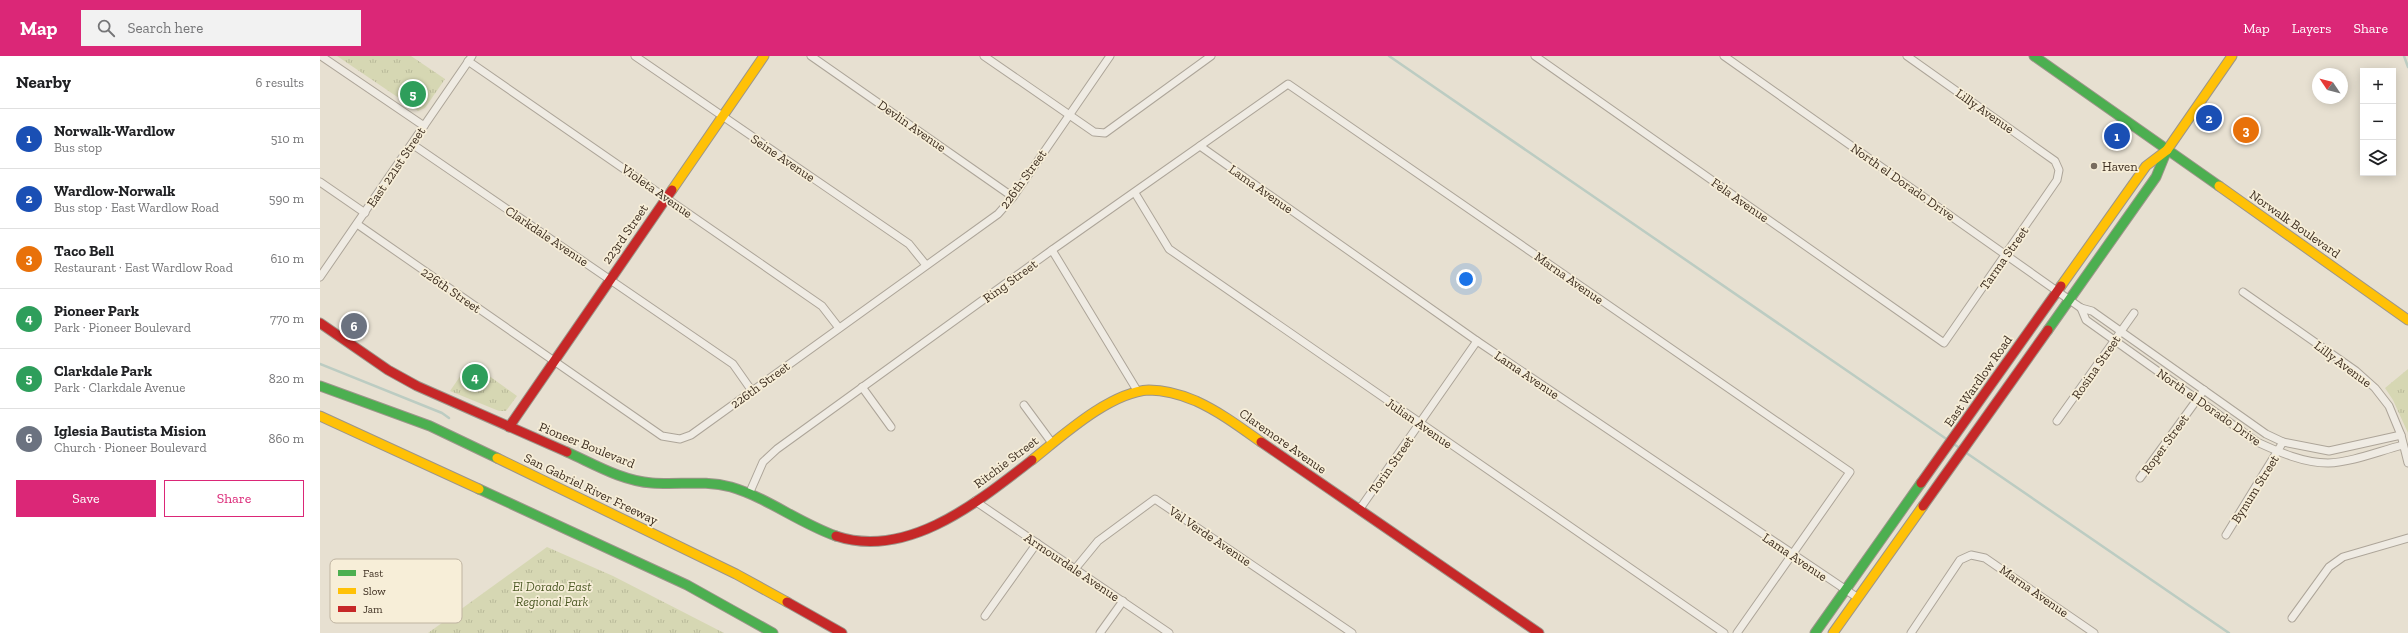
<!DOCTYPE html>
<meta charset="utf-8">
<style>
:root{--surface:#fff;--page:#f2f2f2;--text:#202124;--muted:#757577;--line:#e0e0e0;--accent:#db2777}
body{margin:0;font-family:"Zilla Slab",serif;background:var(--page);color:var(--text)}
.controls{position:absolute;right:12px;top:12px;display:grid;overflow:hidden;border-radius:0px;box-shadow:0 2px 10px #0003}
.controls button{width:36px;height:36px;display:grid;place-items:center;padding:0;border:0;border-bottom:1px solid var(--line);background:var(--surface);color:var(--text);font:20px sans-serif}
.compass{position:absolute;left:1992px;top:12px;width:36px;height:36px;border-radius:50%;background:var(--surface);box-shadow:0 2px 10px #0003;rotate:305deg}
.you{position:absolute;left:1146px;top:223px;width:14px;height:14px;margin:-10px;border:3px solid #fff;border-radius:50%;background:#1a73e8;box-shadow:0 0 0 6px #1a73e833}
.badge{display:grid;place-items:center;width:26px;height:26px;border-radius:50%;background:var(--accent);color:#fff;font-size:13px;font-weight:700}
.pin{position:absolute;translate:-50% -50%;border:2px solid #fff;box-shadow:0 1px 4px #0006}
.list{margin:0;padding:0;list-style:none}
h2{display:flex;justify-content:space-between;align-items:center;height:52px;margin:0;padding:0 16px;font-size:17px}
h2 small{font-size:13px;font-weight:400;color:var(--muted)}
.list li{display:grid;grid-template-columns:26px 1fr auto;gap:12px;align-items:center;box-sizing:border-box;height:60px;padding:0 16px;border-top:1px solid var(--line)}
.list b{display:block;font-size:15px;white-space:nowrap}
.list p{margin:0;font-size:13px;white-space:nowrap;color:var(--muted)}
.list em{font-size:13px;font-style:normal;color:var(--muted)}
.actions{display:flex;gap:8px;padding:12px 16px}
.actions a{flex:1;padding:9px 0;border:1px solid var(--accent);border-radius:0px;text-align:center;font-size:14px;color:var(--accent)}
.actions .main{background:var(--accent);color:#fff}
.icon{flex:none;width:22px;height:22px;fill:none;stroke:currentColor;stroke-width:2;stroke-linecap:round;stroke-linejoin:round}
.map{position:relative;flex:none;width:2088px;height:577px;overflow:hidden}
header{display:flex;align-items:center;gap:24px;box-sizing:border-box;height:56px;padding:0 20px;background:var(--accent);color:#fff}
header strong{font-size:19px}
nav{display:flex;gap:22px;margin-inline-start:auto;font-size:14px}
.search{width:280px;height:36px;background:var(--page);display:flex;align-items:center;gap:10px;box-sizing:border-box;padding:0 14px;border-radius:0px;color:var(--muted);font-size:15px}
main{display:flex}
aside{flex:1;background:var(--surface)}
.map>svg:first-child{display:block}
</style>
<header>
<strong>Map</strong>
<div class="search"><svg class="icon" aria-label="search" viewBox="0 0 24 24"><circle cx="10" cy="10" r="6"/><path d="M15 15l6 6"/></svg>Search here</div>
<nav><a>Map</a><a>Layers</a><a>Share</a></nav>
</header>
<main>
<aside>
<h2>Nearby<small>6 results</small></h2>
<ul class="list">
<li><span class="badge" style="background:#1a4fb4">1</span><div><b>Norwalk-Wardlow</b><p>Bus stop</p></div><em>510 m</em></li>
<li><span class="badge" style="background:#1a4fb4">2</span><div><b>Wardlow-Norwalk</b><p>Bus stop · East Wardlow Road</p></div><em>590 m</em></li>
<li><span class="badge" style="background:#e8710a">3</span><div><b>Taco Bell</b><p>Restaurant · East Wardlow Road</p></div><em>610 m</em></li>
<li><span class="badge" style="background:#2e9e5b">4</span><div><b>Pioneer Park</b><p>Park · Pioneer Boulevard</p></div><em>770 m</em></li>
<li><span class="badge" style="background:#2e9e5b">5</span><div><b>Clarkdale Park</b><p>Park · Clarkdale Avenue</p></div><em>820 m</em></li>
<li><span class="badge" style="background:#6b7280">6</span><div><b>Iglesia Bautista Mision</b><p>Church · Pioneer Boulevard</p></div><em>860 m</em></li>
</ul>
<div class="actions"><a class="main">Save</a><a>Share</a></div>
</aside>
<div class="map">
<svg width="2088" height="577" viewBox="0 0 2088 577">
<defs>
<pattern id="grass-tufts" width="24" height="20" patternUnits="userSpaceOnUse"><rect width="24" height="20" fill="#d6d7b3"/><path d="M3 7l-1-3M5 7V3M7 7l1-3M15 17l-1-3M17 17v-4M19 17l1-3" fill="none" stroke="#b9b99a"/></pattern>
</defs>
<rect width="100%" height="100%" fill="#e7e0d1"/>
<!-- grass -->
<g fill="url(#grass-tufts)">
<polygon points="17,0 91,0 125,23 105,52 98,55"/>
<polygon points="150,306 197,340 186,355 179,355 130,335"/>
<polygon points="2088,313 2088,377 2073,344 2065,332"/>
<polygon points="227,491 293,520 404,577 108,577"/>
</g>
<!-- pitch -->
<polygon fill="#d6d7b3" points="101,11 116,22 99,46 84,36"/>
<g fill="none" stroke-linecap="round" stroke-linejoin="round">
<!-- stream -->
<g stroke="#bcccc2" stroke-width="2.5">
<polyline points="1069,0 1641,393"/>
<polyline points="2084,0 2088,11"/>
<polyline points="0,308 122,357 129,362"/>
<polyline points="1645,396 1909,577"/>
</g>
<defs>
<g id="street">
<polyline points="1,0 104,70"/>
<polyline points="315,0 589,188 606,209"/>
<polyline points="491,0 693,141"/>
<polyline points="664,0 774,76 785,77 891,0"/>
<polyline points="1215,0 1624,287 1737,124 1739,114 1735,105 1587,0"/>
<polyline points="1404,0 1761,252 1772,255 1946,378 1963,386 2009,395 2081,379"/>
<polyline points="148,5 502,250 519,272"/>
<polyline points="92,88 413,308 432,335"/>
<polyline points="880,90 1157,285 1538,542"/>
<polyline points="0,126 45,157"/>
<polyline points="815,137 849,193 1404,577"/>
<polyline points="37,168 342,380 360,383 371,379 678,158 693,141 790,0"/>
<polyline points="732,194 818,336"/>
<polyline points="0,221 152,0"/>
<polyline points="1923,236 2036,315 2055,332 2069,350 2081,379 2088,407"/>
<path d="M1761,252L1766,264L1937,386C1959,396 1983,407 2008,407C2033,406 2059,395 2083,389"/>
<polyline points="542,331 571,371"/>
<polyline points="704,349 732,387"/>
<polyline points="1737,365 1814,257"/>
<polyline points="1820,422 1884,334"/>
<polyline points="429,438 443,406 457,393 732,194 968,28 1530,416 1417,577"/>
<polyline points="655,445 849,577"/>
<polyline points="1039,454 1157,285"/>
<polyline points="1906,479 1963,386"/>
<polyline points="755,513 778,485 835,443 1032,577"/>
<polyline points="665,560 717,487"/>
<polyline points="1972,562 2009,511 2023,501 2088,482"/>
<polyline points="780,577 803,545"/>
<polyline points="1591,577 1640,504 1651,499 1665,502 1774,577"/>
</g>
<g id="fast">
<polyline points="1714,0 1899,130"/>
<polyline points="1728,274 1836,121 1847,94"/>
<polyline points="0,330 110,370 177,402"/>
<path d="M247,396C274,408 302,425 332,427C359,429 384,424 411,431C448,442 479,467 516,480"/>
<polyline points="159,433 367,529 453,577"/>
<polyline points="1495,577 1601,427"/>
</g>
<g id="slow">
<polyline points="1847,94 1912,0"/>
<polyline points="1899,130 2088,264"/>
<polyline points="352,134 444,0"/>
<polyline points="1741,230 1826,110 1847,94"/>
<polyline points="0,360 159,433"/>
<polyline points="177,402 416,518 467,546"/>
<path d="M712,404C742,380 790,336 829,334C845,334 862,339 876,345C900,356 920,371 941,386"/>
<polyline points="1513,577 1603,450"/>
</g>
<g id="jam">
<polyline points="0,267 68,314 97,330 247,396"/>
<polyline points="189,371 352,134"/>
<polyline points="941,386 1219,577"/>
<polyline points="1601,427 1741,230"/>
<polyline points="1603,450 1728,274"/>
<path d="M516,480C588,504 659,445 712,404"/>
<polyline points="467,546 522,577"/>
</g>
</defs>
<!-- street casing -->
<use href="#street" stroke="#ada599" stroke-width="9"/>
<!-- fast casing -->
<use href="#fast" stroke="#9c958a" stroke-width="11"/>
<!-- slow casing -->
<use href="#slow" stroke="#9c958a" stroke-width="11"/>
<!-- jam casing -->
<use href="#jam" stroke="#9c958a" stroke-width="11"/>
<!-- street -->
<use href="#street" stroke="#efebe3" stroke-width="7"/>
<!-- fast -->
<use href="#fast" stroke="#4caf50" stroke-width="9"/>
<!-- slow -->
<use href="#slow" stroke="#ffc107" stroke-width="9"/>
<!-- jam -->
<use href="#jam" stroke="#c62828" stroke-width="9"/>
</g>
<!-- markers -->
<circle fill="#786c5e" stroke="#f7eed8" stroke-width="1.5" cx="1774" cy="110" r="4"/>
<g text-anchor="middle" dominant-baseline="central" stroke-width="3.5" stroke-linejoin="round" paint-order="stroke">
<!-- street labels -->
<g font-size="13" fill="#3d2e20" stroke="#f7eed8">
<text transform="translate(1665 55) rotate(35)">Lilly Avenue</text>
<text transform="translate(592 70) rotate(35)">Devlin Avenue</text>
<text transform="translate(463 102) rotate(34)">Seine Avenue</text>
<text transform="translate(76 111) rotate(-56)">East 221st Street</text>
<text transform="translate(703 123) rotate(-54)">226th Street</text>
<text transform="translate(1583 126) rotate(35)">North el Dorado Drive</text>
<text transform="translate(941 133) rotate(35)">Lama Avenue</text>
<text transform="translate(337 135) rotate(35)">Violeta Avenue</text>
<text transform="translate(1420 144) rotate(35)">Fela Avenue</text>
<text transform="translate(1975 168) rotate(35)">Norwalk Boulevard</text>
<text transform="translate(305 178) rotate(-55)">223rd Street</text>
<text transform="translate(227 180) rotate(34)">Clarkdale Avenue</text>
<text transform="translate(1684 202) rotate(-55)">Tarma Street</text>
<text transform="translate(1249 222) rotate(35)">Marna Avenue</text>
<text transform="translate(690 225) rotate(-36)">Ring Street</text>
<text transform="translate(131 234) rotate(35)">226th Street</text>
<text transform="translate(2023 308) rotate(37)">Lilly Avenue</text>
<text transform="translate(1776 311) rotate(-55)">Rosina Street</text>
<text transform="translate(1207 319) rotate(34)">Lama Avenue</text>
<text transform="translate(1658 325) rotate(-55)">East Wardlow Road</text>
<text transform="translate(440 329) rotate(-36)">226th Street</text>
<text transform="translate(1889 351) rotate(35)">North el Dorado Drive</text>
<text transform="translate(1099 367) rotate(35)">Julian Avenue</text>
<text transform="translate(963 385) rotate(35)">Claremore Avenue</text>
<text transform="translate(1845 388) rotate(-54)">Roper Street</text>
<text transform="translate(267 389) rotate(22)">Pioneer Boulevard</text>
<text transform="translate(686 406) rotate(-37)">Ritchie Street</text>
<text transform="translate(1071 409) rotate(-55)">Torin Street</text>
<text transform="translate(271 433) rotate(26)">San Gabriel River Freeway</text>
<text transform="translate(1935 433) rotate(-58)">Bynum Street</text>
<text transform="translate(890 480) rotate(34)">Val Verde Avenue</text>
<text transform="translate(1475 501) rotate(34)">Lama Avenue</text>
<text transform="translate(752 511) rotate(34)">Armourdale Avenue</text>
<text transform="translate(1714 535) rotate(35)">Marna Avenue</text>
</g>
<!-- poi labels -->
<g font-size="13" fill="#3d2e20" stroke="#f7eed8" text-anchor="start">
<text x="1782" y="110">Haven</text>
</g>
<!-- park labels -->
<g font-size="13" font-style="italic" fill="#4d5a26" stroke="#f7eed8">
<text x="232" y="530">El Dorado East<tspan x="232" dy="15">Regional Park</tspan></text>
</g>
</g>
<!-- legend -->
<rect x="10" y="503" width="132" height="64" rx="6" fill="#f7eed8" stroke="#bfb4a1" stroke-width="1"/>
<rect x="18" y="514" width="18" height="6" fill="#4caf50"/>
<rect x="18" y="532" width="18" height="6" fill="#ffc107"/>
<rect x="18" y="550" width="18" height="6" fill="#c62828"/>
<g font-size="11" fill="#3d2e20">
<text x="43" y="521">Fast</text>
<text x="43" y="539">Slow</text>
<text x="43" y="557">Jam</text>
</g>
</svg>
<div class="controls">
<button>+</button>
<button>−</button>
<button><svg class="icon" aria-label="layers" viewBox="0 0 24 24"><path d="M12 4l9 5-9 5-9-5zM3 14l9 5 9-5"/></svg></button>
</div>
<svg class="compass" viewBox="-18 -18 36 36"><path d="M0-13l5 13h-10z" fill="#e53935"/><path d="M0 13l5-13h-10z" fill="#757577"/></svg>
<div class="you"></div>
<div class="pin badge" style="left:1797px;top:80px;background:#1a4fb4">1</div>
<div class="pin badge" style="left:1889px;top:62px;background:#1a4fb4">2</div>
<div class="pin badge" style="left:1926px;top:74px;background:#e8710a">3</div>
<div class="pin badge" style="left:155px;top:321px;background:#2e9e5b">4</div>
<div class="pin badge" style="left:93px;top:38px;background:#2e9e5b">5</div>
<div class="pin badge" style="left:34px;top:270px;background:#6b7280">6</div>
</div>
</main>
